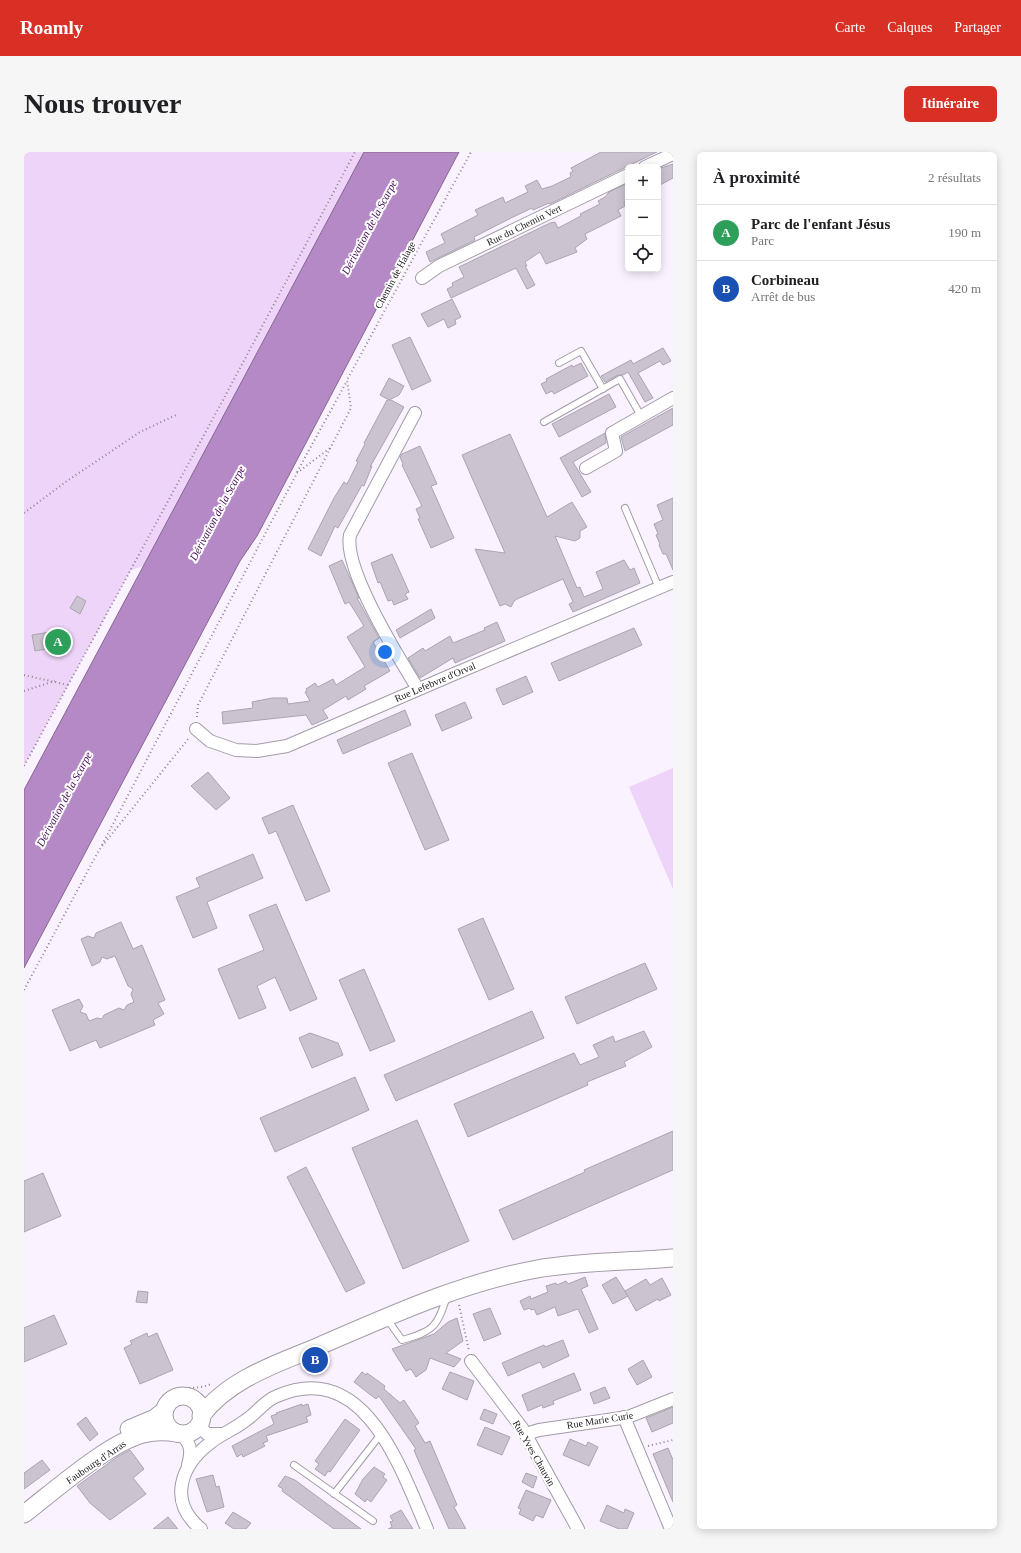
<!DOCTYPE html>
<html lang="fr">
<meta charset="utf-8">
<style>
:root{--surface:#fff;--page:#f6f6f6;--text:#202124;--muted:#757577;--line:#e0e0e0;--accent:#d93025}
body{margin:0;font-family:"Times New Roman",serif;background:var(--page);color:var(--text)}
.controls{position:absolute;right:12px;top:12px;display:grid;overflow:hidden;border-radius:6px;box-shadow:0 2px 10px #0003}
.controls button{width:36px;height:36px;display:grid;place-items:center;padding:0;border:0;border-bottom:1px solid var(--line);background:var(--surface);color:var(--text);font:20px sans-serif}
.you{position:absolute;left:361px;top:500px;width:14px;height:14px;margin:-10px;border:3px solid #fff;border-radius:50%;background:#1a73e8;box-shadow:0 0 0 6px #1a73e833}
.badge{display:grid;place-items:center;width:26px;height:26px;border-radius:50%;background:var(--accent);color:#fff;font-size:13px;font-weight:700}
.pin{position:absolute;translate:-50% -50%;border:2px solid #fff;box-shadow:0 1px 4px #0006}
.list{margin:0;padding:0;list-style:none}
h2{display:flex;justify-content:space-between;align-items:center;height:52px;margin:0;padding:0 16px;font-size:17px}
h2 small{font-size:13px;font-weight:400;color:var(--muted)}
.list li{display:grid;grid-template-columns:26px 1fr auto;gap:12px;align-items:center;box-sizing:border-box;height:56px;padding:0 16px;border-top:1px solid var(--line)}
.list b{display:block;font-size:15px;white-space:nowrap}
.list p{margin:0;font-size:13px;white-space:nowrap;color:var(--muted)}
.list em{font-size:13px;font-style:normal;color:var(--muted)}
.icon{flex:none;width:22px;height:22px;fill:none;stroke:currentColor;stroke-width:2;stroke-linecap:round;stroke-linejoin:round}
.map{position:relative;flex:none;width:649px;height:1377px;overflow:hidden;border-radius:6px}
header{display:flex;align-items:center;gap:24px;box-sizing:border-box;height:56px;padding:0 20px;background:var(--accent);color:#fff}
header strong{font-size:19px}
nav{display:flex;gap:22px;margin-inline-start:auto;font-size:14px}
.intro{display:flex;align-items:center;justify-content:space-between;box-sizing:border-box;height:96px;padding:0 24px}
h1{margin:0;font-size:28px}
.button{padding:10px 18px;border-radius:6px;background:var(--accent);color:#fff;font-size:14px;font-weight:700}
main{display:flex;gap:24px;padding:0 24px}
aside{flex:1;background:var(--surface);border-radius:6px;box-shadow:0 2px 10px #0003}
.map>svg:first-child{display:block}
</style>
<header>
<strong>Roamly</strong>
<nav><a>Carte</a><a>Calques</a><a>Partager</a></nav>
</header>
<div class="intro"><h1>Nous trouver</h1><a class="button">Itinéraire</a></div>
<main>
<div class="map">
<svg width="649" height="1377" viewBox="0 0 649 1377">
<rect width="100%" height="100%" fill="#fbf2ff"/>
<!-- green -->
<g fill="#eed4f8">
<polygon points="0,0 416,0 208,386 107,418 0,614"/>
<polygon points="649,616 649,737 605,635"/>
</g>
<!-- water -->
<polygon fill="#b489c5" stroke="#866793" points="340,0 435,0 233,384 216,409 0,816 0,638"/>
<!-- building -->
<g fill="#cbc3cf" stroke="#aca4b0">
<polygon points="577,0 633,0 526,52 525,51 509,58 508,56 485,67 450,85 451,88 406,110 402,100 421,91 417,82 454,63 451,58 479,45 481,51 504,40 501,34 513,28 518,37 528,34 547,25 546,21 549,19 547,16"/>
<polygon points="649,12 649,26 634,34 634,17"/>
<polygon points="604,31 604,48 600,50 601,54 594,58 597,64 561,82 563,87 551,96 553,100 522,112 516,100 501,110 503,114 501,114 511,133 503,137 492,116 427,146 423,137 429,134 428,131 440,125 435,115 526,71 531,70 534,76 557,64 556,62 576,52 574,49 581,45 585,40"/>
<polygon points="428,147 437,165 431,168 432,172 424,176 420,167 404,175 397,162"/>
<polygon points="386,185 407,229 388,238 368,193"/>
<polygon points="639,196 647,209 639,213 636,209 614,221 629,246 621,250 604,220 599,223 594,223 581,230 577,224 607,208 609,212"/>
<polygon points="557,211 564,224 530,242 528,239 522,242 517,232 523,229 522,227 548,213 549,215"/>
<polygon points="365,226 380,234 375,243 365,248 356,243"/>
<polygon points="585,242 592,255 535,285 528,272"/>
<polygon points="363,248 367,248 380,255 346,315 348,314 340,334 338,333 314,376 311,374 297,404 284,397 310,346 320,330 323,332 334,310 332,309 341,292 340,291"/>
<polygon points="649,256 649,273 601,299 597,285"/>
<polygon points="581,281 582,291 549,310 567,340 558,345 536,306"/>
<polygon points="486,282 523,365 548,350 563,375 556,379 556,386 551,389 531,384 553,436 556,435 560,445 579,437 572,420 600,408 606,418 610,416 616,431 549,460 545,452 549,450 539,427 493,447 490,449 487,455 481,452 476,454 451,397 481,401 438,303"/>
<polygon points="396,294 413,332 407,334 430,386 407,396 394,367 396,366 392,357 398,354 378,313 379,312 376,305 378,302"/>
<polygon points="649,346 649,418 642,402 639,402 635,393 636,392 632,383 634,382 630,372 639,368 633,353"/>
<polygon points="368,402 385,440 381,442 384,447 370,453 368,448 364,449 356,430 354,431 347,411"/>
<polygon points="318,408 335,446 333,446 355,486 349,490 366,519 340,534 342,537 324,548 322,544 299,558 304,566 288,573 282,563 199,572 198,560 229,556 228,550 248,546 263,546 264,552 286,549 281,540 283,539 282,537 291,531 294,535 309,527 312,533 341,515 323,485 340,474 325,450 321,452 305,414"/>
<polygon points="53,444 62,449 56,462 46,456"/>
<polygon points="407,457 411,466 376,486 372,478"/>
<polygon points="473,470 481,489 431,511 429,506 396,526 384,506 399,496 401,499 426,484 429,491 461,478 460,476"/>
<polygon points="610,476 618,493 535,529 527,511"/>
<polygon points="26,480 28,496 11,499 8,483"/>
<polygon points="502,524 509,540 479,553 472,537"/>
<polygon points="441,550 448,566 418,579 411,563"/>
<polygon points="381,558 387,573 319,602 313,588"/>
<polygon points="388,601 425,688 401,698 364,611"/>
<polygon points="184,620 206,646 192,658 167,634"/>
<polygon points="269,653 306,739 282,749 252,679 245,682 238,666"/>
<polygon points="229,702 239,726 183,750 193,776 169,786 152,745 176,735 172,726"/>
<polygon points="252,752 293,847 266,859 251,825 233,834 242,856 215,867 194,817 240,798 225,763"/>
<polygon points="459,766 490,837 465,848 434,777"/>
<polygon points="97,770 109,797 118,793 141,848 134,851 140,862 129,868 131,873 76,896 72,888 46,899 28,858 55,847 59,854 56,860 62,862 65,869 73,866 78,867 80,863 95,856 100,858 103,853 110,850 107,842 109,837 104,834 91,804 83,807 78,805 76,810 68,814 57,787 64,784 70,786 72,781"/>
<polygon points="621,811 633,837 553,872 541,845"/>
<polygon points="340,817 371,889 346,899 315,828"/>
<polygon points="508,859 520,886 372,949 360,923"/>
<polygon points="620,879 628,895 600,910 602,914 563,930 564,933 444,985 430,952 550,901 556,913 575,905 569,893 589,884 591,890"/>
<polygon points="286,881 314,891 319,903 288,916 275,886"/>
<polygon points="331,925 345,958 251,1000 236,966"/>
<polygon points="393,968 445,1089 379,1117 328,996"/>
<polygon points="649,979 649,1018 489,1088 475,1058 561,1020 560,1018"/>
<polygon points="282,1015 341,1131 322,1140 263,1025"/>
<polygon points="19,1021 37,1064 0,1080 0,1029"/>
<polygon points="561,1125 564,1134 557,1137 574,1177 565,1181 554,1157 534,1164 531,1155 513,1163 510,1157 507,1158 506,1156 500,1158 496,1149 506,1144 507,1147 524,1140 522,1134 532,1131 533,1133 542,1129 544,1132"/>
<polygon points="592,1125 604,1144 589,1152 578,1133"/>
<polygon points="638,1126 647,1143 635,1149 634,1147 612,1159 601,1139 622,1127 626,1133"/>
<polygon points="114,1139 124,1140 123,1151 112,1150"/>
<polygon points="466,1156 477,1182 460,1189 449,1162"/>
<polygon points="30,1163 43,1192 0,1210 0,1176"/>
<polygon points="433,1166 439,1189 422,1201 437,1207 430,1215 406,1206 402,1218 392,1225 387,1217 382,1219 368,1197 410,1182 424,1170"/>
<polygon points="123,1181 124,1185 133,1181 149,1218 116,1232 100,1196 108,1192 106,1189"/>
<polygon points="539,1188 545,1204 519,1216 516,1210 484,1224 478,1211 520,1193 521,1195"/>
<polygon points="619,1208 628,1225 613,1233 604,1217"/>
<polygon points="338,1220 342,1223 343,1221 361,1234 360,1237 376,1251 380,1248 395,1271 391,1274 401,1291 406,1289 433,1353 430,1355 442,1377 425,1377 392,1303 390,1298 392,1297 355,1244 352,1247 330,1230"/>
<polygon points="426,1220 450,1229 443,1248 418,1237"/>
<polygon points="550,1221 557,1238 529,1249 530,1252 519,1256 518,1253 504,1259 498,1243"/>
<polygon points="581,1235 586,1246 570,1252 566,1241"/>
<polygon points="278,1252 278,1254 284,1252 287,1263 282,1265 284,1270 242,1284 244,1289 239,1291 241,1294 219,1305 218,1302 213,1305 208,1294 250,1272 247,1264 253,1262 252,1261"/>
<polygon points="649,1255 649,1271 628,1280 622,1266"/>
<polygon points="460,1257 473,1262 469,1272 456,1267"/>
<polygon points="62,1265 74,1282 66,1289 53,1272"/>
<polygon points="321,1267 336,1278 306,1320 304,1319 301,1324 291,1317 295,1312 291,1309"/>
<polygon points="461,1275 486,1285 478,1303 453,1293"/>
<polygon points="546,1287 562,1294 564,1290 574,1295 565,1314 539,1303"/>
<polygon points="644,1296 649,1308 649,1350 629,1302"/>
<polygon points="106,1298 120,1317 109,1326 122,1342 86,1368 66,1351 53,1334 93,1305"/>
<polygon points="18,1308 26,1318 0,1337 0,1321"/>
<polygon points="350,1315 361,1322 359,1325 363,1328 347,1350 343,1347 341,1350 331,1342 339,1327"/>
<polygon points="502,1321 513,1325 509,1336 498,1330"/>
<polygon points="189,1323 192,1335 195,1334 200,1355 183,1360 172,1327"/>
<polygon points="261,1324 271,1328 337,1377 310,1377 258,1339 259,1337 254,1334"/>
<polygon points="502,1338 527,1348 519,1366 512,1363 509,1369 495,1362 497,1357 494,1356"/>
<polygon points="583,1353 600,1361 601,1357 610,1361 603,1377 595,1377 576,1369"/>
<polygon points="377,1358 389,1377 364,1377 368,1375 366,1370 369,1369 366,1364"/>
<polygon points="209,1360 227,1371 222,1377 210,1377 201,1371"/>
<polygon points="144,1365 154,1377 129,1377"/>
</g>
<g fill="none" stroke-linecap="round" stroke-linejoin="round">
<defs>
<g id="lane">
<polyline points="535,211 557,199 579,237"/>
<polyline points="520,270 596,227 617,264"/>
<polyline points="601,356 635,436"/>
<path d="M363,1167L378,1188C410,1179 413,1175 423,1144"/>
<polyline points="270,1313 349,1369"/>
<polyline points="310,1342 357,1282"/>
</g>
<g id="street">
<polyline points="621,15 649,2"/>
<polyline points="398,126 415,114 604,23"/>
<path d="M391,261L326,383C319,417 375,506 394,537"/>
<polyline points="562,316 592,299 588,281 649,246"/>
<polyline points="172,577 186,589 212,598 233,599 263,594 430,522 649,430"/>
<polyline points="447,1209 498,1276 554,1377"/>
<polyline points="600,1265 647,1377"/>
<polyline points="176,1269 177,1276 183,1282 199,1282"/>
<path d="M156,1281C167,1291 168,1299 164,1313"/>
<polyline points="502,1282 515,1278 604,1265 649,1247"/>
<path d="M177,1377C144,1350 156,1314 186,1291C197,1282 211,1277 222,1268C233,1261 240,1249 253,1244C341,1206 377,1317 403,1377"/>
</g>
<g id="secondary">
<circle cx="159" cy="1263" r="19"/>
<path d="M177,1264C205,1227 252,1212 293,1195C365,1164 436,1131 513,1117C558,1109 604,1110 649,1106"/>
<polyline points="105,1277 131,1266 140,1259"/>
<path d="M0,1362C30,1339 84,1291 119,1282C130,1279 141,1279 153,1281"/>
</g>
</defs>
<!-- lane casing -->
<use href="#lane" stroke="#a39ba7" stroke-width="8"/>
<!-- street casing -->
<use href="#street" stroke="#a39ba7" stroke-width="14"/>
<!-- secondary casing -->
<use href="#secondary" stroke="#a39ba7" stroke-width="19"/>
<!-- path -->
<g stroke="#8d8690" stroke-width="2" stroke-dasharray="1 3" stroke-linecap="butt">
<polyline points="273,320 323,229"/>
<polyline points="0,361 43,329 116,280 152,263"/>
<polyline points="0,523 44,533"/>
<polyline points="0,539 31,529"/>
<polyline points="173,565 174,553 327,256 323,228 447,0"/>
<polyline points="0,614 199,248 331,0"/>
<polyline points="78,693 273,321 306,296"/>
<polyline points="0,838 75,698 165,586"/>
<polyline points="435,1153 445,1199"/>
<path d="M139,1244C154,1231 169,1240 187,1232"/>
<polyline points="624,1294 649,1288"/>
</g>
<!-- lane -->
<use href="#lane" stroke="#fff" stroke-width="6"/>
<!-- street -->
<use href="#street" stroke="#fff" stroke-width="12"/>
<!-- secondary -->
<use href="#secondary" stroke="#fff" stroke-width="17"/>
</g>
<g text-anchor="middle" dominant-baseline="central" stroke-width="4" stroke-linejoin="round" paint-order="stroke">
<!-- street labels -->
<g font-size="10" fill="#1c181d" stroke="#fff">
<text transform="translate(500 73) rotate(-26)">Rue du Chemin Vert</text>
<text transform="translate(371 123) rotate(-62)">Chemin de Halage</text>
<text transform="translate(411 530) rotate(-23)">Rue Lefebvre d'Orval</text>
<text transform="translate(576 1268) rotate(-9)">Rue Marie Curie</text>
<text transform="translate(510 1301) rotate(60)">Rue Yves Chauvin</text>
<text transform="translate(72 1310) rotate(-34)">Faubourg d'Arras</text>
</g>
<!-- water labels -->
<g font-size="11" font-style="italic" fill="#460d58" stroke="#fff">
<text transform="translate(345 75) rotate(-62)">Dérivation de la Scarpe</text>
<text transform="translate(193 361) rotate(-62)">Dérivation de la Scarpe</text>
<text transform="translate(40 647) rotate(-62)">Dérivation de la Scarpe</text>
</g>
</g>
</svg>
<div class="controls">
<button>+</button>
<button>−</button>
<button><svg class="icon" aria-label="locate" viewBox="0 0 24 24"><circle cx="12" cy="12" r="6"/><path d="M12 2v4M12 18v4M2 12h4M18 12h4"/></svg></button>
</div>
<div class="you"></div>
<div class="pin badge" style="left:34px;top:490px;background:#2e9e5b">A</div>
<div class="pin badge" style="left:291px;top:1208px;background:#1a4fb4">B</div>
</div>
<aside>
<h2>À proximité<small>2 résultats</small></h2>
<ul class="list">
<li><span class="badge" style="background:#2e9e5b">A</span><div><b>Parc de l'enfant Jésus</b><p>Parc</p></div><em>190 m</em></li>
<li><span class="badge" style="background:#1a4fb4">B</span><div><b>Corbineau</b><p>Arrêt de bus</p></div><em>420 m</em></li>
</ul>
</aside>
</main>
